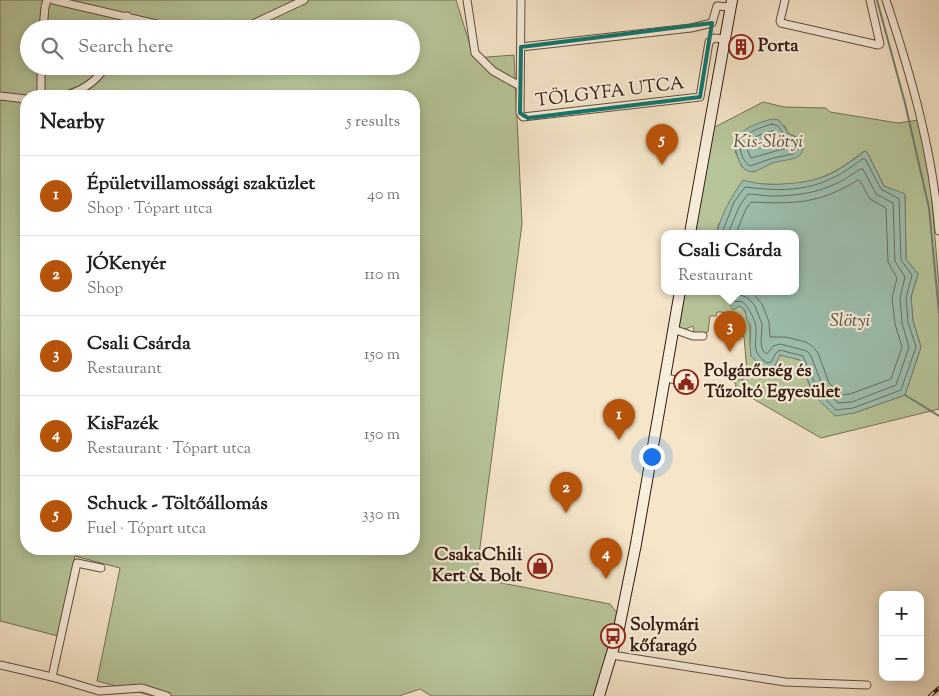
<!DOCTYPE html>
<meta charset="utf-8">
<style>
:root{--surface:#fff;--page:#f6f6f6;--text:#202124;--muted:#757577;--line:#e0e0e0;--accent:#b45309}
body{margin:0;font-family:"Sorts Mill Goudy",serif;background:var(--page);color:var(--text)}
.controls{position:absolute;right:15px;bottom:15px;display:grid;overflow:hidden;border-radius:10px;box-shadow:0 2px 12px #0003}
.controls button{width:45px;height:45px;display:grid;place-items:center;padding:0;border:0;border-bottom:1px solid var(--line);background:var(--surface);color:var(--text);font:25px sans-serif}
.you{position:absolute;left:651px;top:456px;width:18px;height:18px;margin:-12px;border:4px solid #fff;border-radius:50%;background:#1a73e8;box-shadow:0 0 0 8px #1a73e833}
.badge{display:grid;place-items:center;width:32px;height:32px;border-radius:50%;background:var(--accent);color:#fff;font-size:16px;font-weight:700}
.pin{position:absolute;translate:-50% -41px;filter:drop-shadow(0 1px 2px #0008)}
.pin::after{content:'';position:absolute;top:26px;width:18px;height:15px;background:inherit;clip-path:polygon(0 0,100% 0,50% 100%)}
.popup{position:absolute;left:661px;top:230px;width:138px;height:65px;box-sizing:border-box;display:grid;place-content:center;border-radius:10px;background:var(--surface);filter:drop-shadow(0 1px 4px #0005);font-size:16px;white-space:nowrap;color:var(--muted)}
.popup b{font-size:19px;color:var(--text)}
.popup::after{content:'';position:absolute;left:50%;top:100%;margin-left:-10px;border:10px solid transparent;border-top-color:var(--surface)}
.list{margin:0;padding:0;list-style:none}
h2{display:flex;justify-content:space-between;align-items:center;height:65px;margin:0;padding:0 20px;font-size:21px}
h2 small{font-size:16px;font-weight:400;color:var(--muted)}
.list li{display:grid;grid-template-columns:32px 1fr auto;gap:15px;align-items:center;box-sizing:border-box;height:80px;padding:0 20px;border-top:1px solid var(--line)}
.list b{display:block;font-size:19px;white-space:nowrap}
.list p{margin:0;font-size:16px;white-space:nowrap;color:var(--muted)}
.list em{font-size:16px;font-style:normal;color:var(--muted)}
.icon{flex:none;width:28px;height:28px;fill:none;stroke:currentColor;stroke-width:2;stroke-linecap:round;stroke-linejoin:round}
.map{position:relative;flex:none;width:939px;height:696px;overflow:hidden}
.search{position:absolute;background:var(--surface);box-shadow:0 2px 12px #0003;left:20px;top:20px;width:400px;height:55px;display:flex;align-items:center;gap:12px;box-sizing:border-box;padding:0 18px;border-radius:28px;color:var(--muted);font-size:19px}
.panel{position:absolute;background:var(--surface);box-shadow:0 2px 12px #0003;left:20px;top:90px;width:400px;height:465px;border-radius:20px}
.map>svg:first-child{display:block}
</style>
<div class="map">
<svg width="939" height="696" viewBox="0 0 939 696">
<rect width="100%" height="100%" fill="#f5e5c9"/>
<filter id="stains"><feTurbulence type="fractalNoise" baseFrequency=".004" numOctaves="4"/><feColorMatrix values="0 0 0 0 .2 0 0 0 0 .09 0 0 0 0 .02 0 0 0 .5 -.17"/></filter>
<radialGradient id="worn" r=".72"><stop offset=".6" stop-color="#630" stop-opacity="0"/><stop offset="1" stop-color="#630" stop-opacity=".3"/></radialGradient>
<!-- green -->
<g fill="#b7c69a" stroke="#767055" fill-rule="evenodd">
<path d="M0,0H456L474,58L514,55L522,224L476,578L610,604L617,613L596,696H431L420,689L399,696H153L97,681L120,568L75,556L58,636L0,621ZM29,29H411V66H29ZM26,96H414V549H26Z"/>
<path d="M763,102L784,107L826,108L830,112L898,123L919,120L930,177L939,286V409L821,438L743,393L735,391L736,384L730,379L743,380L741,373L747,372L744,337L742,335L720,337V335L724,330L732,327L733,313H723L722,312H717L716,316H710L708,332L695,338L693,326L683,330L678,328L684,291H722L733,309L740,306C751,316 750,331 750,345L800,360L813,394L854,413L905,395L921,347L913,321L911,297L918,274L906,259L905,195L884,186L867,152L864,151C826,182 801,188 751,183L718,225L717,233H693L713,128ZM784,125L789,134L801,139L774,162L753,172L742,167L735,151Z"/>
</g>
<!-- water -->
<g fill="#9dc0b0" stroke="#737e70">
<path d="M772,119L779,120L789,134L801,139C809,162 788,158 773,163C766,165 755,174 748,171C741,168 739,161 737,155C729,132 754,124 772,119Z"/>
<path d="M865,151L867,152L884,186L905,194L906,259L918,274L911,297L913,321L921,347L905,395L854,413L835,416L813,394L800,360L780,355L774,368L764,369L751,356L750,345L751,326L747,320L745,310L740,306L733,310L722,291H795V233H717C721,214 732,196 743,180C756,184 769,185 782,184C821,182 835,174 865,151Z"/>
</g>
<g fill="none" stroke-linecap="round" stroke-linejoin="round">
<!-- shore -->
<g stroke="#686d60" stroke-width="1">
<path d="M772,124L778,126L786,137L797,143L798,146L797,150L793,154L773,158L750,166C745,163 743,158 741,153C735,135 759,128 772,124Z"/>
<path d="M773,131L781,141L787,145V148L751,158L746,146C751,137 763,133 773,131Z"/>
<path d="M722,233L734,202L745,187C793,193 823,190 862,159H865L881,189L899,199L901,260L912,275L906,298L908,322L916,347L901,390L853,408L836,410L818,391L803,356L780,350L776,353L771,362L767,363C750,351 757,344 756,327C755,319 748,307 743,302L734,301L728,291"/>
<path d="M728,233L740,205L748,194C755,194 763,196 771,196C806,196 832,190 860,169H863L876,194L893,203L895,261L905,277L900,298L902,323L909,347L896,385L852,402L838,403L823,387L811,356L807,351L780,344L773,346L767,354L763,351L761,344L762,324L755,306L748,298L738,294L735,291"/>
<path d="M736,233L746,209L751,202C795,204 819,204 858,180L860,181L870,199L886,208L888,262L897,278L892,298L895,324L902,347L891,379L850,394L841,395L829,383L818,353L812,346L806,342L785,337H770L769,322L762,304L751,291"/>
</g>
<!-- stream -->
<g stroke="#737e70" stroke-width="2">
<polyline points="877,0 905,103 929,208 939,313"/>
<polyline points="905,395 939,416"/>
</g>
<defs>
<g id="minor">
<polyline points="53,0 178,29"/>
<polyline points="467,0 475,53 493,71 520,86"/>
<polyline points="521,0 520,113 523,117 700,97 709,42 714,38 723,39"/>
<polyline points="785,0 780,21 781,23 878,45 880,44 870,0"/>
<path d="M886,0C911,75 933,152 939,231"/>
<polyline points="43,29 45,7 47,0"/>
<polyline points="125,29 127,16"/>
<polyline points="242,29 304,0"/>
<polyline points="521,47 691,28 712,23 717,6 730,7"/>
<polyline points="41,66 41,96"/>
<polyline points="0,96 26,99"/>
<path d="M62,96C80,92 96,82 106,66"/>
<polyline points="673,329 693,336 703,336"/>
<polyline points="665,378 683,381"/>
<polyline points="612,655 785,682 867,685"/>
<polyline points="0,665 52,677 99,691 142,688 167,696"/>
<polyline points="52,677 77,563 101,568"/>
</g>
<g id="secondary">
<polyline points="690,233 732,0"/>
<polyline points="599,696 618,633 636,544 680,291"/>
</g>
</defs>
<!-- minor casing -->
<use href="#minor" stroke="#644d3e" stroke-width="9"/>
<!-- secondary casing -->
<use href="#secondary" stroke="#341a10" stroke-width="12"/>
<!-- minor -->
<use href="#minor" stroke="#f8eedc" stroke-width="7"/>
<!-- secondary -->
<use href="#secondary" stroke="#f8eedc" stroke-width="10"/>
<defs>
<polyline id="rail" points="930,696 939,688"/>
</defs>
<!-- rail casing -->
<use href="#rail" stroke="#341a10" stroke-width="4"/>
<!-- rail -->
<use href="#rail" stroke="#f8eedc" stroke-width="2" stroke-dasharray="5.5" stroke-linecap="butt"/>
</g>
<!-- marked area -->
<path fill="none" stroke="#0f766e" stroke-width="4" stroke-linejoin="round" d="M712,23L700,97L528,118L520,113L521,47Z"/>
<!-- icons -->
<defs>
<symbol id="building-ring" viewBox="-11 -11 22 22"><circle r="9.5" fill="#f8eedc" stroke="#8f2418" stroke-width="1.5"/><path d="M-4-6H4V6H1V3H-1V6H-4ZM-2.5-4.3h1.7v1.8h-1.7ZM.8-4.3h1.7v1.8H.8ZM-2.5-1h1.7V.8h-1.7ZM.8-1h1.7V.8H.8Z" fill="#8f2418"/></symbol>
<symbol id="civic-ring" viewBox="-11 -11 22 22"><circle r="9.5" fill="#f8eedc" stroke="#8f2418" stroke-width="1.5"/><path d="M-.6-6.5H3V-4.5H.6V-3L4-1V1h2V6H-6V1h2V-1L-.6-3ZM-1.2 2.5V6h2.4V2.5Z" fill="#8f2418"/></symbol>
<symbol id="shop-ring" viewBox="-11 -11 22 22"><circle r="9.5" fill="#f8eedc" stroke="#8f2418" stroke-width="1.5"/><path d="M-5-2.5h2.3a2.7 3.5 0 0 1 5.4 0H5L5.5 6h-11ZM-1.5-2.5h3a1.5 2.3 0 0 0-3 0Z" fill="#8f2418"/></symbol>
<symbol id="bus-ring" viewBox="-11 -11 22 22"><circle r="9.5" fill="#f8eedc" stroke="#8f2418" stroke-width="1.5"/><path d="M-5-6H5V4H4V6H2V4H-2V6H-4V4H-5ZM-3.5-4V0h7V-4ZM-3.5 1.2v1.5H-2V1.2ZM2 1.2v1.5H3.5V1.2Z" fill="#8f2418"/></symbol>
</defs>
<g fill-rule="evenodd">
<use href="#building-ring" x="727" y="33" width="28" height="28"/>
<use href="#civic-ring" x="672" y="368" width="28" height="28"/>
<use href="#shop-ring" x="526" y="552" width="28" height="28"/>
<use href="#bus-ring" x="599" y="622" width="28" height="28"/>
</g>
<g text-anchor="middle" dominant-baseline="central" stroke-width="4.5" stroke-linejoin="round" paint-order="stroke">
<!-- poi labels -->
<g font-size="18" font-weight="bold" fill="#341a10" stroke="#f8eedc" text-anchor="start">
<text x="758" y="47">Porta</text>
<text x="704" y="372">Polgárőrség és<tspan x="704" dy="21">Tűzoltó Egyesület</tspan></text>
<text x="522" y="556" text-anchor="end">CsakaChili<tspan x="522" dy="21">Kert &amp; Bolt</tspan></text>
<text x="630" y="626">Solymári<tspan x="630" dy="21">kőfaragó</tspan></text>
</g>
<!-- street labels -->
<g font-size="18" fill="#341a10" stroke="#f8eedc">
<text transform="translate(610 93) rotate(-7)">TÖLGYFA UTCA</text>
</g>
<!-- water labels -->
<g font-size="19" font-style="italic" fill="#595448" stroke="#f8eedc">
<text x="768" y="142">Kis-Slötyi</text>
<text x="850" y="321">Slötyi</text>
</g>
</g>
<rect width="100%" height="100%" filter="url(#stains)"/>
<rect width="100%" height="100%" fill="url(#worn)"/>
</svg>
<div class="controls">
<button>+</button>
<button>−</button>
</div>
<div class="you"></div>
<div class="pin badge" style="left:619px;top:440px">1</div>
<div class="pin badge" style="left:566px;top:513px">2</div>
<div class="pin badge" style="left:730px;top:352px">3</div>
<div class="popup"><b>Csali Csárda</b>Restaurant</div>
<div class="pin badge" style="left:606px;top:579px">4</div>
<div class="pin badge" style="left:662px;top:165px">5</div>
<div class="search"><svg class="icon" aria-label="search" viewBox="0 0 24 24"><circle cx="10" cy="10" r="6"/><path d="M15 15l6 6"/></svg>Search here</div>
<section class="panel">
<h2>Nearby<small>5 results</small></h2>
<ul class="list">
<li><span class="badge">1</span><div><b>Épületvillamossági szaküzlet</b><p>Shop · Tópart utca</p></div><em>40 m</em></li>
<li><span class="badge">2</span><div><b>JÓKenyér</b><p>Shop</p></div><em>110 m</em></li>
<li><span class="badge">3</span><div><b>Csali Csárda</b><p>Restaurant</p></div><em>150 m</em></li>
<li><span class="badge">4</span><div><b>KisFazék</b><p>Restaurant · Tópart utca</p></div><em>150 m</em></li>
<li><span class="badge">5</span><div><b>Schuck - Töltőállomás</b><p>Fuel · Tópart utca</p></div><em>330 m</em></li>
</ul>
</section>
</div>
